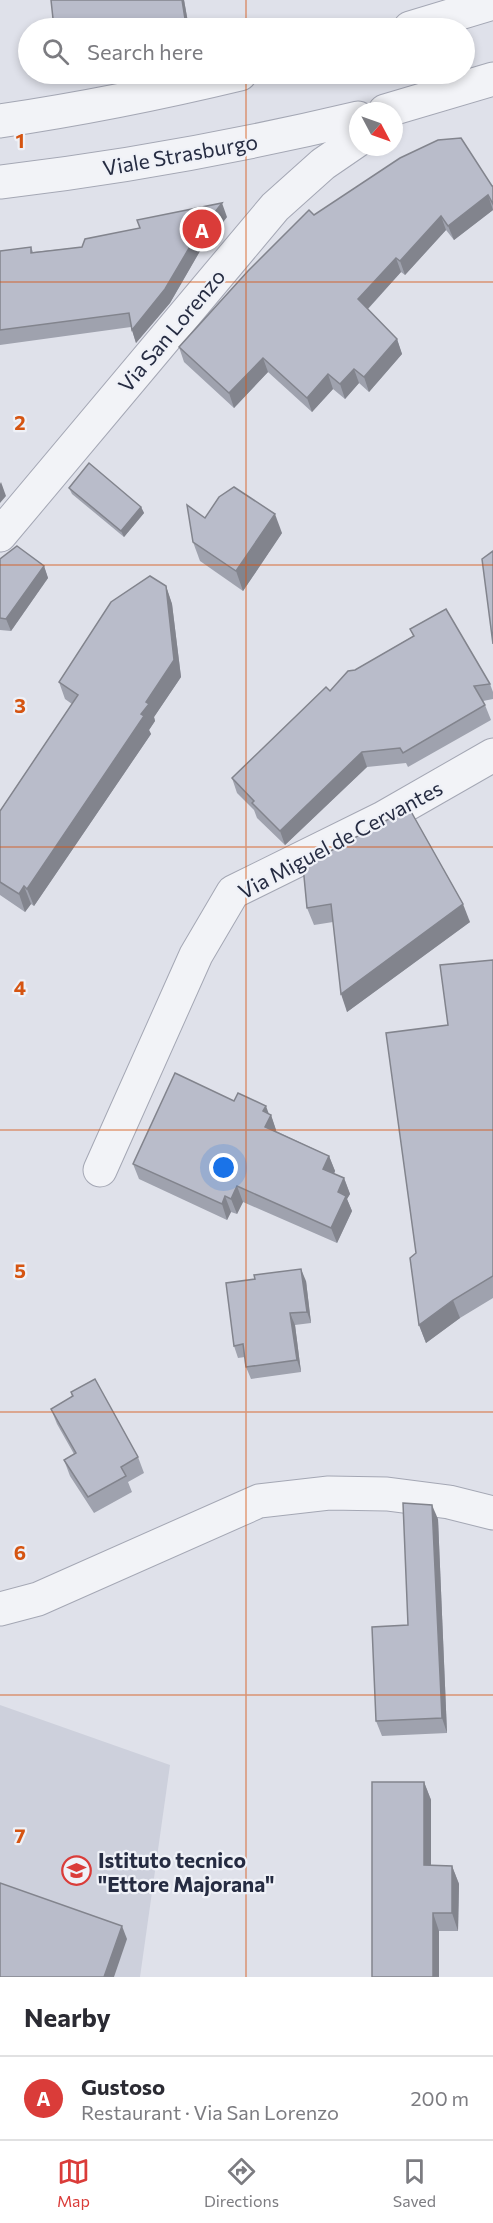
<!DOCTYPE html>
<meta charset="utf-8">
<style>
:root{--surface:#fff;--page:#f2f2f3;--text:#2b2b33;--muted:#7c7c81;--line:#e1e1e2;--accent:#da3c39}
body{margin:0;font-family:Commissioner,sans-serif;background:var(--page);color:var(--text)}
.compass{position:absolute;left:349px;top:102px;width:54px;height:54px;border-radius:50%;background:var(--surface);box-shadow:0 3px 9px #0003;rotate:131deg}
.you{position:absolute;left:224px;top:1168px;width:21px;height:21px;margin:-15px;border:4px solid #fff;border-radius:50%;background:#1a73e8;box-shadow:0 0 0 9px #1a73e833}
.badge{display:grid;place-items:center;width:39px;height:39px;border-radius:50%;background:var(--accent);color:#fff;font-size:20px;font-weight:700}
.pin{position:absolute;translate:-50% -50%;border:3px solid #fff;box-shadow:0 2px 6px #0006}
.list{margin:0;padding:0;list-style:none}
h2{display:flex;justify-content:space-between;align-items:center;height:78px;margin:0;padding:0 24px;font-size:26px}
h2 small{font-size:20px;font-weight:400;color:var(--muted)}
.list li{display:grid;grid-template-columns:39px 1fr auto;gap:18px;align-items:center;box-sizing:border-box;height:84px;padding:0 24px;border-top:2px solid var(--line)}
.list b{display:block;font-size:22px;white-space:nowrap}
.list p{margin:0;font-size:20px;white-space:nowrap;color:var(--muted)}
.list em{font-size:20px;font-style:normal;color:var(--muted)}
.icon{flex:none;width:33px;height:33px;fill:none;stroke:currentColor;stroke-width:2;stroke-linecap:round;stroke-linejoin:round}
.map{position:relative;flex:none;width:493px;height:1977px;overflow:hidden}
.search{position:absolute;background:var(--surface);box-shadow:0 3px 9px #0003;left:18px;right:18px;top:18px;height:66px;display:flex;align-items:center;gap:15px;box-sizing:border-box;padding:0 21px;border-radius:33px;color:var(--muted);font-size:22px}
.sheet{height:162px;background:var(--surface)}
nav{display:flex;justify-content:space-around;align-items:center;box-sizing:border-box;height:84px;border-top:2px solid var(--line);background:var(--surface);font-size:16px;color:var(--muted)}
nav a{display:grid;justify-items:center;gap:3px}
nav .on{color:var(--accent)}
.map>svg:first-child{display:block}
</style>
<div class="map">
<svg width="493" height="1977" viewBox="0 0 493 1977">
<rect width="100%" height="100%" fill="#dfe1ea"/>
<!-- built -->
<polygon fill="#cdd0dc" points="0,1705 170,1765 140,1977 0,1977"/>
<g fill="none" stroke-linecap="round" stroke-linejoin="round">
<defs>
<g id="minor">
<polyline points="410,28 493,3"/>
<polyline points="385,111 493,79"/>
<path d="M0,121C81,109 161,93 240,74"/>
<path d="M0,182C120,168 240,146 358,118"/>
<polyline points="0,535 275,207 323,164 358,140"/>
<polyline points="100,1170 196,955 233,892 383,818 493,755"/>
<polyline points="0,1609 38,1599 259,1501 329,1493 387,1494 449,1502 493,1513"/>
</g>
</defs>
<!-- minor casing -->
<use href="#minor" stroke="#a4a7b4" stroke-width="35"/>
<!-- minor -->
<use href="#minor" stroke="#f2f3f7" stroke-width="33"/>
</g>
<!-- wall -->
<g fill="#9fa2ae">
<polygon points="184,0 189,28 54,28"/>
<polygon points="493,186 493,210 454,240 446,230 405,275 401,272 368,309 397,339 402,354 369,392 359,383 345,399 333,389 312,412 268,372 234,408 184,362 179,347 314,215"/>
<polygon points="227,217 200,251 170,303 136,343 131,327 0,345 0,251 31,247 33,252 82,247"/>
<polygon points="69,488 141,507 144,513 124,537 72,494"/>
<polygon points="205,518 282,533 243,591 200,561 193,542"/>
<polygon points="0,559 44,566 48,578 11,631 0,630"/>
<polygon points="166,586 172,604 181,677 154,717 155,721 149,730 151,734 34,906 31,904 25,912 0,895 0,811 72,704 65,699 59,682"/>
<polygon points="410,629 490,684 493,692 493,699 483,701 485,705 491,720 408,767 406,763 367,767 285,845 257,818 254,810 237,793 232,778 355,670 413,636"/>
<polygon points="303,866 470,922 347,1012 333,922 314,925 307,908"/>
<polygon points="493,960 493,1298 460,1318 426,1343 419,1325 416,1253"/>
<polygon points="234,1101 271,1115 276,1130 276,1131 329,1156 335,1171 334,1174 344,1178 350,1194 347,1199 352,1211 337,1243 243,1202 237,1214 231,1212 227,1220 139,1179 133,1164"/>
<polygon points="306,1281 311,1323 295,1325 301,1372 251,1379 246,1367 245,1357 238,1358 234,1346"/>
<polygon points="71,1392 138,1457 144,1473 128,1482 132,1492 94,1513 70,1476 64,1460 74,1454 57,1424 51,1409 72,1397"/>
<polygon points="438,1519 447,1733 382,1736 376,1721 408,1625"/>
<polygon points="424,1782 431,1800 431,1865 452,1866 459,1884 458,1931 439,1931 372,1977"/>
</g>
<!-- shaded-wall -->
<g fill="#82848d">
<polygon points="182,0 184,0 189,28 185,19"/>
<polygon points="488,195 493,210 454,240 448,226"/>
<polygon points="222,203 227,217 200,251 170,303 136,343 132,330 195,238"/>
<polygon points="441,216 446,230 405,275 400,261"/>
<polygon points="396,258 401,272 363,314 358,299"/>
<polygon points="397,339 402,354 369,392 364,377"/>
<polygon points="263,358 268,372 234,408 229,393"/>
<polygon points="354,369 359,383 345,399 340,384"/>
<polygon points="328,374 333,389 312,412 307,398"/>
<polygon points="1,482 6,496 0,503 0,484"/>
<polygon points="141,507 144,513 124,537 121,531"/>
<polygon points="275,514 282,533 243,591 236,571"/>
<polygon points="44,566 48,578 11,631 6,619"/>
<polygon points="166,586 172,604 181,677 154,717 155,721 149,730 151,734 34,906 27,889 141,714 146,702"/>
<polygon points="362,752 367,767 285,845 280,831"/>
<polygon points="24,886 31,904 25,912 19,894"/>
<polygon points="463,904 470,922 347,1012 341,994"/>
<polygon points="266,1106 270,1117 271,1115 276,1130 271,1142 265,1127 263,1111"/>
<polygon points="329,1156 335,1171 329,1184 323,1169"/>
<polygon points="344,1178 350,1194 347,1199 352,1211 337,1243 331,1228 338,1192"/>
<polygon points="237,1186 243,1202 237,1214 231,1199"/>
<polygon points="225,1196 231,1212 227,1220 222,1204"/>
<polygon points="301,1269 306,1281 311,1323 307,1312"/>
<polygon points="453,1300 460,1318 426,1343 419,1325"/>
<polygon points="290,1313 295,1325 301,1372 297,1360"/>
<polygon points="432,1505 438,1519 447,1733 442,1718"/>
<polygon points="424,1782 431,1800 431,1884 424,1865"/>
<polygon points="452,1866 459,1884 458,1931 452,1913"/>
<polygon points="433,1913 439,1931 439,1977 433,1977"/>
<polygon points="122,1926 127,1939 114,1977 104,1977"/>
</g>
<!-- building -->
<g fill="#b9bcca" stroke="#82848d" stroke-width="1.5">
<polygon points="51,0 182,0 185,19 133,28 54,28"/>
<polygon points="461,138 492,186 493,186 493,204 488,195 448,226 441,216 400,261 396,258 358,299 397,339 364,377 354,369 340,384 328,374 307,398 263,358 229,393 179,347 248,271 309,210 314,215 400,158 438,140"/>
<polygon points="222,203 195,238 165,289 132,330 129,313 0,330 0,251 31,247 31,253 82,247 85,239 140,228 137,220"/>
<polygon points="89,463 141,507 121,531 69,488"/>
<polygon points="234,487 275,514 236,571 193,542 187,505 205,518 219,497"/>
<polygon points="17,546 44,566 6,619 0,618 0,559"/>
<polygon points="493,551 493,644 482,559"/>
<polygon points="150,576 166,586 174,660 146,702 149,704 141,714 144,716 27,889 24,886 19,894 0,882 0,811 78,695 59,682 111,602"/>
<polygon points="446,609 490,684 474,686 485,705 403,753 400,748 362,752 280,831 252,803 254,801 232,778 326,687 330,691 348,671 355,670 414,636 410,629"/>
<polygon points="409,808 463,904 341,994 331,904 307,908 303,866"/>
<polygon points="493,960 493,1276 453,1300 419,1325 410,1258 416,1253 386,1033 448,1025 440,965"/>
<polygon points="175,1073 234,1101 238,1093 266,1106 263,1111 271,1115 265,1127 329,1156 323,1169 344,1178 338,1192 346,1196 331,1228 237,1186 231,1199 225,1196 222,1204 133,1164"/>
<polygon points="301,1269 307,1312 290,1313 297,1360 246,1367 243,1344 234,1346 226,1283 255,1279 254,1275"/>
<polygon points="95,1379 138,1457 121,1467 126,1476 88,1497 64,1460 76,1453 51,1409 73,1396 71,1392"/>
<polygon points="403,1503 432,1505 442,1718 376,1721 372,1627 408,1625"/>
<polygon points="372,1782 424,1782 424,1865 452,1866 452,1913 433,1913 433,1977 372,1977"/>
<polygon points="0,1883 122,1926 104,1977 0,1977"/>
</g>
<!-- grid -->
<path fill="none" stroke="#d55411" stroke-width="1.5" stroke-opacity="0.55" d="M246,0V28M246,74V1977M0,282H493M0,565H493M0,847H493M0,1130H493M0,1412H493M0,1695H493"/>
<!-- icons -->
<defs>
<symbol id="school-ring" viewBox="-11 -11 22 22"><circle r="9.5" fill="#eff1f7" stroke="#da3c39" stroke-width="1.5"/><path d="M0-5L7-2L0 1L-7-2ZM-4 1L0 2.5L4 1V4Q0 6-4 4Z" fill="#da3c39"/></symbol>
</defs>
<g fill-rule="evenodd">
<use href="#school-ring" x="60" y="1854" width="33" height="33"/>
</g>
<g text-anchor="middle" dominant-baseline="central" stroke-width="4.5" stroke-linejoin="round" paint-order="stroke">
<!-- street labels -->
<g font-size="21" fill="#262c42" stroke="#eff1f7">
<text transform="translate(180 154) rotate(-10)">Viale Strasburgo</text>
<text transform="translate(171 330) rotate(-50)">Via San Lorenzo</text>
<text transform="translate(340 839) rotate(-28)">Via Miguel de Cervantes</text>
</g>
<!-- poi labels -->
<g font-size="21" font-weight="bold" fill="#262c42" stroke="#eff1f7" text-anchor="start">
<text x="98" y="1859">Istituto tecnico<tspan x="98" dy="24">"Ettore Majorana"</tspan></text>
</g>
</g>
<g font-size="20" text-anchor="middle" font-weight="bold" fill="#d55411" stroke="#eff1f7" stroke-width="4.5" stroke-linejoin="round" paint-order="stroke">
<text x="20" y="148">1</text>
<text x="20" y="430">2</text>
<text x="20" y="713">3</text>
<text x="20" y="995">4</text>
<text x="20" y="1278">5</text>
<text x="20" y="1560">6</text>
<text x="20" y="1843">7</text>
</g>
</svg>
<svg class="compass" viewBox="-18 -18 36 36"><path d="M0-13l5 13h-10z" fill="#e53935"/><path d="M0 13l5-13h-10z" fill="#7c7c81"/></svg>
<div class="you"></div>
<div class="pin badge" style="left:202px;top:229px">A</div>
<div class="search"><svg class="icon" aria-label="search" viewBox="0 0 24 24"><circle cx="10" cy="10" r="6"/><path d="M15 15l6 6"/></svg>Search here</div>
</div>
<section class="sheet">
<h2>Nearby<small></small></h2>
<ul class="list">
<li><span class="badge">A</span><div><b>Gustoso</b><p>Restaurant · Via San Lorenzo</p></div><em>200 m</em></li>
</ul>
</section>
<nav>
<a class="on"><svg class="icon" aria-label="map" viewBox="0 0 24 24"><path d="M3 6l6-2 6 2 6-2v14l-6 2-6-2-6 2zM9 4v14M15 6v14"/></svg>Map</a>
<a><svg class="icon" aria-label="directions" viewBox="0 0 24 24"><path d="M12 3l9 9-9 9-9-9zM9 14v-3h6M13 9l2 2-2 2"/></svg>Directions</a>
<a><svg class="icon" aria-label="saved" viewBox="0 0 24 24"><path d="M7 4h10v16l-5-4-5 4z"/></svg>Saved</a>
</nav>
